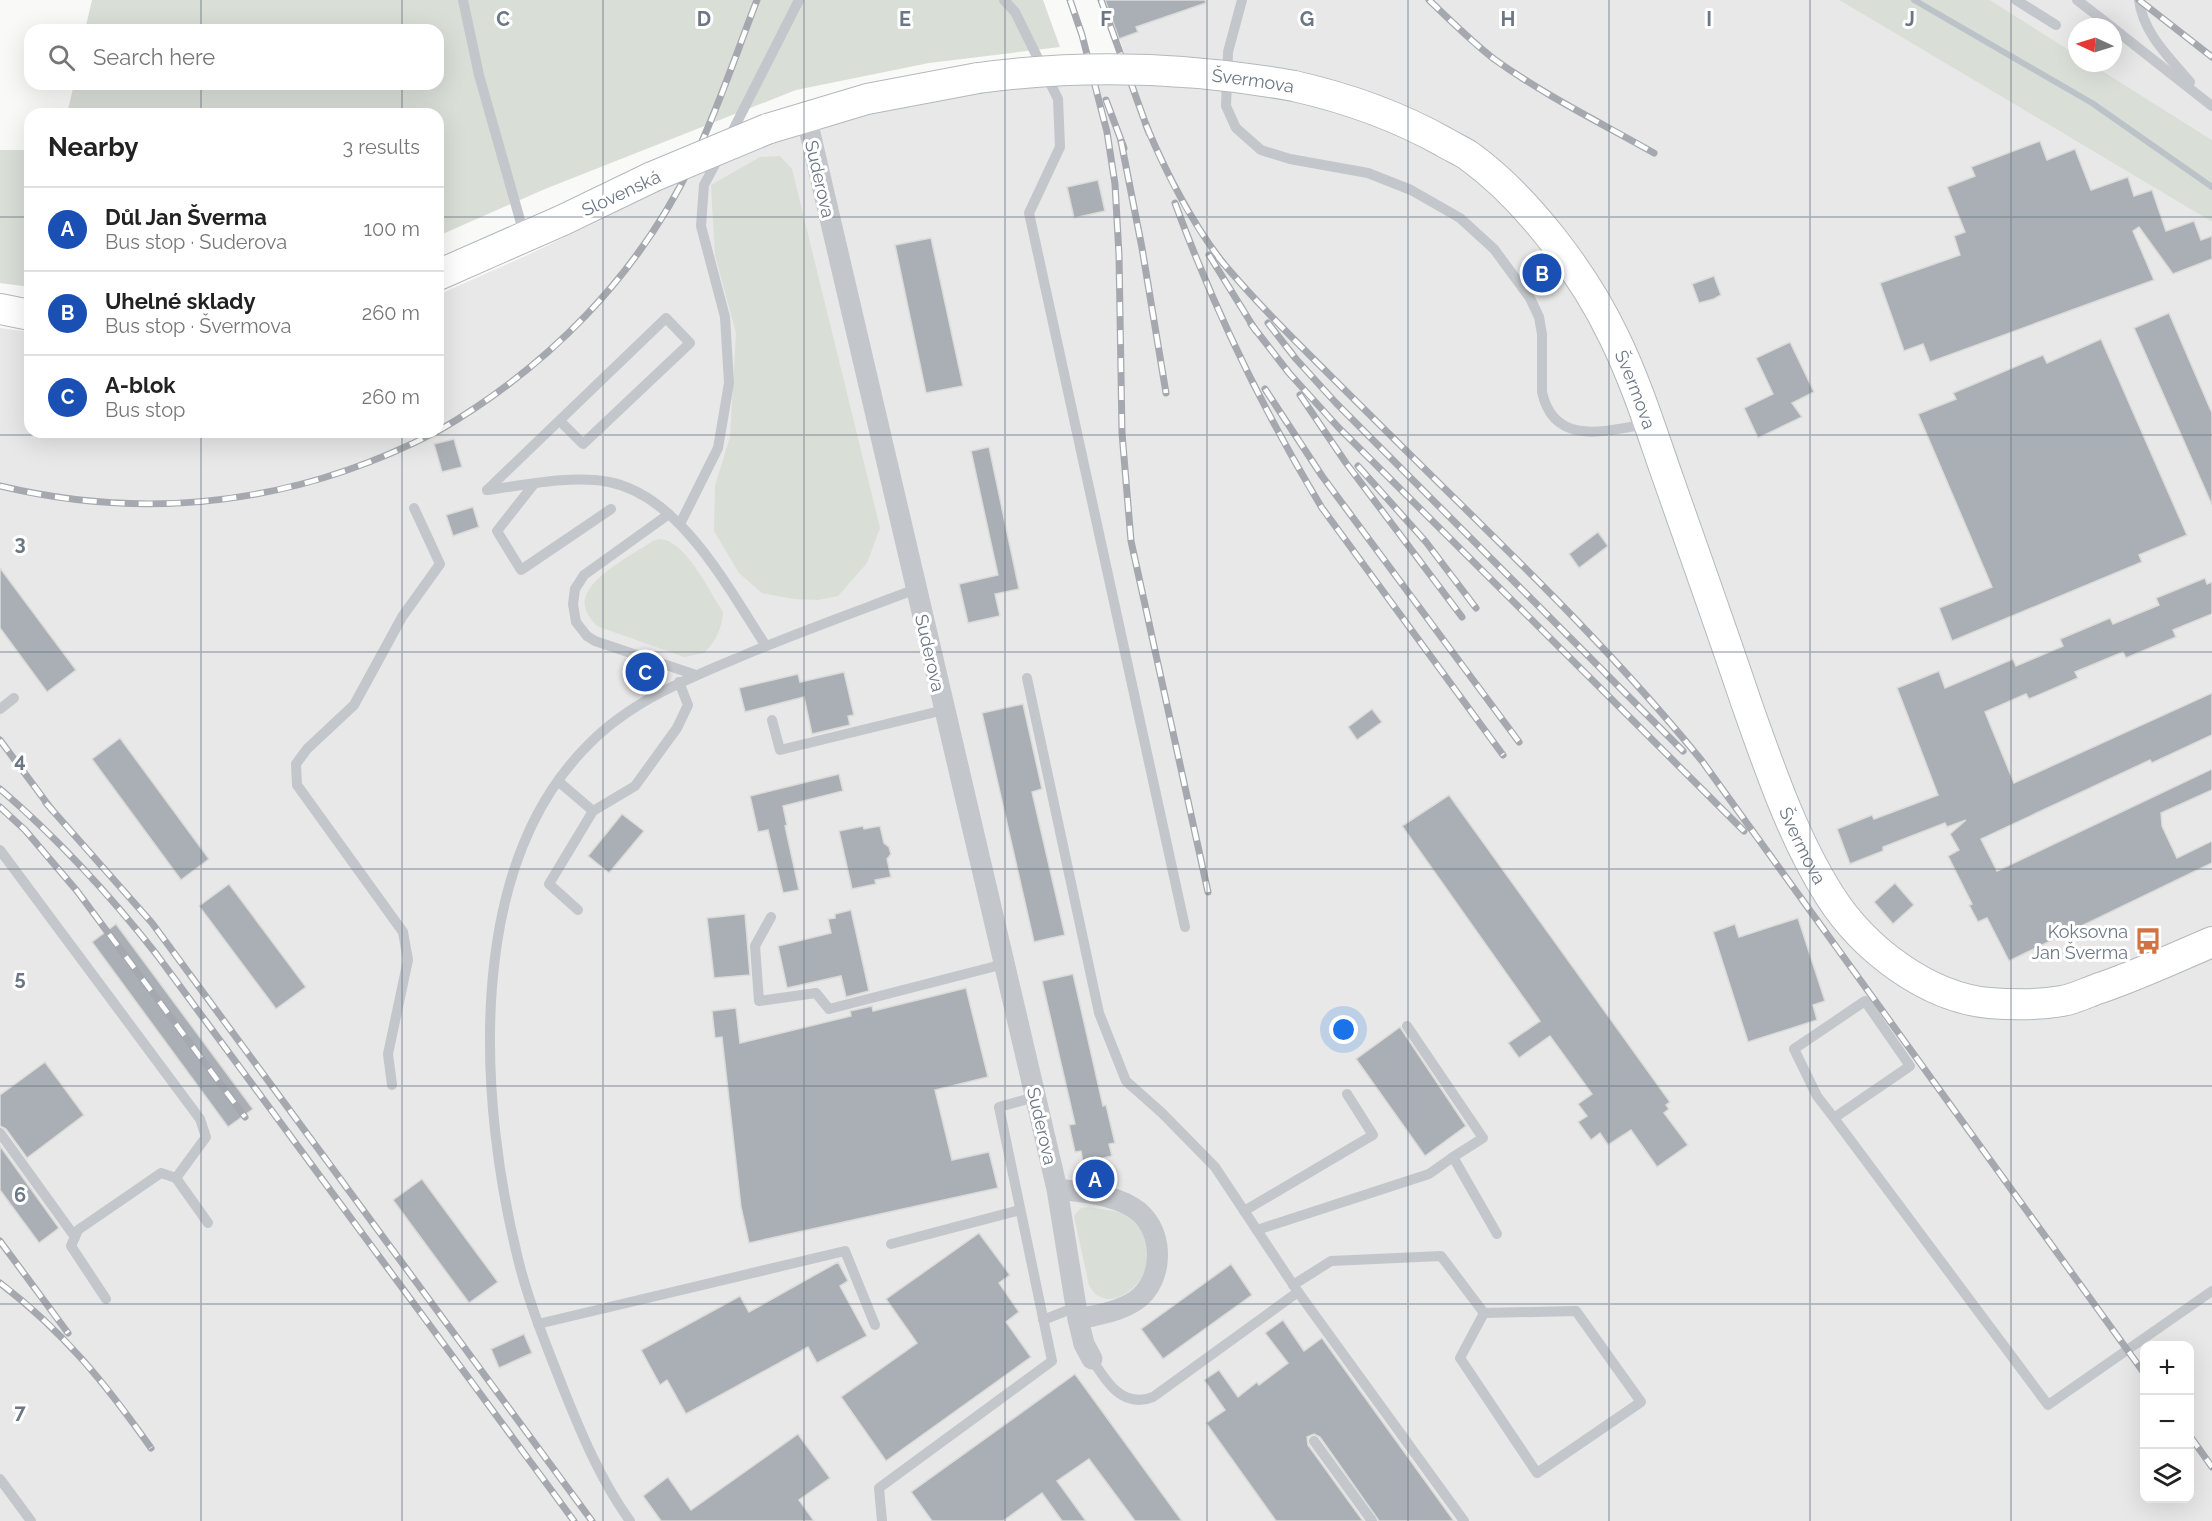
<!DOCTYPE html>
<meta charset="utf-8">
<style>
:root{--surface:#fff;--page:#f6f6f6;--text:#222;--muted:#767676;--line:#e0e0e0;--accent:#cf7341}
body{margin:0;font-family:Raleway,sans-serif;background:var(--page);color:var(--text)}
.controls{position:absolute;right:18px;bottom:18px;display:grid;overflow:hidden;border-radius:12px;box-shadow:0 6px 24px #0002}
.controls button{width:54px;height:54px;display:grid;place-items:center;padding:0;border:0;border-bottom:2px solid var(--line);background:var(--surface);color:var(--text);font:30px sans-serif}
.compass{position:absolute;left:2068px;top:18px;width:54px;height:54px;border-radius:50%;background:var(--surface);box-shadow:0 6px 24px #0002;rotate:274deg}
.you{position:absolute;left:1344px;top:1030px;width:21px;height:21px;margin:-15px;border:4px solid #fff;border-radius:50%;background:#1a73e8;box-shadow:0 0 0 9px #1a73e833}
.badge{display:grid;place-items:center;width:39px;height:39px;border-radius:50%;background:var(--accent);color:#fff;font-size:20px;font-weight:700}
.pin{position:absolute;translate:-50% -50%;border:3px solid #fff;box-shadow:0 2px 6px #0006}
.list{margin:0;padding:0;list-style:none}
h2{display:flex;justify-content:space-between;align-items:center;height:78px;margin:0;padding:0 24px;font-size:26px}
h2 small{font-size:20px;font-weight:400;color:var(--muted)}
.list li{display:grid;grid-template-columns:39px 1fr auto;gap:18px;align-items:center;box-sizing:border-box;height:84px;padding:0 24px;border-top:2px solid var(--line)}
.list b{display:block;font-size:22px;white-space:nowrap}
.list p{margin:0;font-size:20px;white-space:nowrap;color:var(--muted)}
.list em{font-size:20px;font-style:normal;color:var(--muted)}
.icon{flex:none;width:33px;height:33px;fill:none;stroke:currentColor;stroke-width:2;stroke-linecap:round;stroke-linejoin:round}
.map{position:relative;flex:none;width:2212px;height:1521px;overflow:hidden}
.search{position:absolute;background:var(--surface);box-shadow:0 6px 24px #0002;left:24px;top:24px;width:420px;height:66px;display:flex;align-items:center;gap:15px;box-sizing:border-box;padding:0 21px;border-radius:18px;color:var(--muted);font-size:22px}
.panel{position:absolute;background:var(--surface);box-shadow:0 6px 24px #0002;left:24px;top:108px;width:420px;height:330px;border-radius:18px}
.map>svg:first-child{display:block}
</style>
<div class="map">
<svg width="2212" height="1521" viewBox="0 0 2212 1521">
<rect width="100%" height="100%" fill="#f9f9f7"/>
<!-- built -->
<g fill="#e7e8e7" fill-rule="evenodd">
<path d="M1106,0H1839L2212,222V1521H0V328L30,332V432H438V295L532,253L613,214L652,177L806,116L1130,69ZM2144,1346H2190V1498H2144Z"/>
<polygon points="1990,0 2212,0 2212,140 2090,63 2113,63 2113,27 2077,27 2077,55"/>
</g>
<!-- green -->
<g fill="#d9ded7">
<polygon points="92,0 1043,0 1060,47 929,63 796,90 545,189 438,236 438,114 67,114 74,84 438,84 438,30 85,30"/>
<polygon points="1839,0 1990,0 2077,55 2077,63 2090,63 2212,140 2212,222"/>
<polygon points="0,150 30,150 30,287 0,283"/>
<polygon points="780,156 792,169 880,528 867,563 838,596 818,600 794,599 762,593 739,573 714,531 715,486 730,437 736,333 715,255 711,185 760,157"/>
<path d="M660,539C686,541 709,591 723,612C722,628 716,641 704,653L684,657L597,626C592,620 586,614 585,606C581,580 634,554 653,541Z"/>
<path d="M1089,1207C1100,1209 1114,1210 1125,1215C1133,1220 1139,1226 1143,1235C1146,1244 1149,1253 1148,1262C1144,1287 1105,1317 1089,1285L1074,1216L1081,1208Z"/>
</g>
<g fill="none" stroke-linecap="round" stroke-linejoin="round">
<!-- stream -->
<polyline stroke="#bbc3c8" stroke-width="6" points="1914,0 2092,103 2212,187"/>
</g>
<!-- building -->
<g fill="#a9afb5" stroke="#dbdbd9" stroke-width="1.5">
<polygon points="1105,0 1205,0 1206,3 1136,27 1138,32 1119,39"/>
<polygon points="2040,141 2047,160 2075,149 2091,190 2128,177 2134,196 2152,190 2166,231 2194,221 2201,240 2212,236 2212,259 2173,274 2139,227 2133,231 2154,280 1930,362 1923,344 1904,351 1880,283 1960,255 1954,236 1965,232 1947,187 1975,176 1971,167"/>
<polygon points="1098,180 1105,211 1074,218 1067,187"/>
<polygon points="931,238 963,386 926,393 895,245"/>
<polygon points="1714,276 1721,295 1714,299 1699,303 1692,284"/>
<polygon points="2169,313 2212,413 2212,505 2134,328"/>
<polygon points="2101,339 2187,535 2139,555 2142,562 1952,641 1939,608 1992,587 1918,414 1956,399 1953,393 2043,355 2047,363"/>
<polygon points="1790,342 1814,392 1792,403 1802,417 1758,438 1744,408 1773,394 1756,358"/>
<polygon points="454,439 462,467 442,472 434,444"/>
<polygon points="989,447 1019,589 995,594 1000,616 968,623 959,584 998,575 971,451"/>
<polygon points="473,507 479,527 453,536 446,515"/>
<polygon points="1598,532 1608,546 1579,568 1569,554"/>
<polygon points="0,568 76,670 47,692 0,628"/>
<polygon points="2205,578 2207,584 2212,582 2212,614 2173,630 2176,637 2126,658 2123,652 2075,672 2078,678 2029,699 2026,694 1985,712 2014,783 2212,693 2212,735 2152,763 2150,760 1981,839 1997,871 2212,769 2212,790 2161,813 2162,826 2177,858 2212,841 2212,863 2009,961 1987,918 1978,922 1969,905 1972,904 1948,856 1959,850 1950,834 1966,820 1947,827 1945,823 1883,847 1883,851 1850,864 1837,829 1872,815 1874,819 1938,795 1897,688 1939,671 1945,688 2013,659 2016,666 2063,646 2060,639 2110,618 2113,624 2159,605 2156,598"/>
<polygon points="844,672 854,715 848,716 850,725 812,734 804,697 745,712 739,688 798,674 800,682"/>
<polygon points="1023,704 1042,789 1032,792 1065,935 1034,942 982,713"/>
<polygon points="1372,709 1382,722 1357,740 1348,727"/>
<polygon points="120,738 209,859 181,880 92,759"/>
<polygon points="839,774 843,791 783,806 787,825 785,826 799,890 783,893 768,830 758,832 750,796"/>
<polygon points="1449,795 1670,1102 1666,1105 1669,1109 1664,1113 1688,1145 1657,1167 1631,1130 1608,1145 1600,1133 1591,1140 1578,1122 1587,1116 1578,1104 1592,1094 1550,1036 1519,1058 1508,1043 1540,1021 1402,826"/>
<polygon points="622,814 644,831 609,873 588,856"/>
<polygon points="863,826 864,829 880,826 884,843 889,847 891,854 887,859 891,877 875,880 876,884 852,889 839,831"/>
<polygon points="1895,883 1914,905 1893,924 1874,902"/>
<polygon points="229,884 306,987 276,1009 199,906"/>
<polygon points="851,910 869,991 846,997 841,976 787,988 778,946 831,933 828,919 835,918 835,914"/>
<polygon points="745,914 750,975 714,978 707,918"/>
<polygon points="1798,918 1825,1001 1813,1005 1817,1020 1748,1042 1713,932 1735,924 1739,937"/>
<polygon points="116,924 253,1109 228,1127 92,942"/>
<polygon points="1073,974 1103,1106 1106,1105 1115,1143 1109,1144 1112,1156 1083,1163 1081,1151 1075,1152 1069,1125 1075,1124 1042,981"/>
<polygon points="966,988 988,1077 935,1090 952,1160 989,1152 998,1188 749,1243 741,1207 722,1037 715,1038 712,1011 736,1008 740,1043 851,1016 850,1011 872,1006 873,1011"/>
<polygon points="1400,1027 1466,1126 1425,1156 1356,1059"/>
<polygon points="45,1062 84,1115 27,1158 6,1129 0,1126 0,1095"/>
<polygon points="0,1146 59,1228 39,1243 0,1190"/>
<polygon points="422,1179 498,1282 469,1303 393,1200"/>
<polygon points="979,1233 1010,1275 999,1283 1019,1312 1006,1322 1031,1357 886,1461 841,1397 917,1343 886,1299"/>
<polygon points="838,1262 848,1281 840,1286 867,1336 817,1363 808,1347 686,1414 667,1380 660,1385 641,1350 740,1296 749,1312"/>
<polygon points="1231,1264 1252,1295 1163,1359 1141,1329"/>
<polygon points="1283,1320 1304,1351 1322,1338 1454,1521 1379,1521 1320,1437 1314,1434 1307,1437 1308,1445 1363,1521 1276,1521 1206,1423 1225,1410 1204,1380 1219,1370 1238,1397 1257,1382 1259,1385 1288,1363 1265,1333"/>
<polygon points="524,1334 532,1353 499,1368 491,1349"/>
<polygon points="1075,1374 1182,1521 1135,1521 1089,1459 1057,1481 1086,1521 1062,1521 1042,1493 1003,1521 932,1521 911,1492"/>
<polygon points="798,1434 830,1478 799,1500 814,1521 661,1521 643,1496 668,1477 691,1510"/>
</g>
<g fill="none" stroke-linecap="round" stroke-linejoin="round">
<defs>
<g id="secondary">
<path id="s1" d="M1294,86C1347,98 1396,115 1444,142C1452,147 1462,151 1469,156C1527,198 1584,274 1614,337C1637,384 1652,433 1669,481C1695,555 1721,628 1746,702C1769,767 1793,838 1830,896C1863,948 1926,997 1989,1003C2013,1005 2039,1005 2062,1001C2074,999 2086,993 2097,989C2136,976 2174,958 2212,942"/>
<polyline points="767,129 867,99 978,78"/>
<polyline points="438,275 563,220 652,177"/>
<polyline points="0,309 30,315"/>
</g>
</defs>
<!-- secondary casing -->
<use href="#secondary" stroke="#b4b8bd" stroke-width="32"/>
<!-- lane -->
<g stroke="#c3c6ca" stroke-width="10">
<polyline points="463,0 479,75 524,234"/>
<polyline points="1004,0 1015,12 1058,99 1060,147 1029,213 1185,927"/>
<path d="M1242,0L1228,52L1226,106L1236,128L1261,150L1290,159L1368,173L1411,190L1460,218L1494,249L1530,298L1539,317L1542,334V392C1554,447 1606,431 1646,424"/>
<polyline points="2016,0 2056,25"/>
<polyline points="2077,0 2112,27"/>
<path d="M2139,0C2143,33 2169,57 2190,82"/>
<polyline points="2113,28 2212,106"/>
<polyline points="729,138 799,0"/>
<polyline points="534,484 497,531 521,570 611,509"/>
<polyline points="487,490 666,318 690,343 583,444 560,421"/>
<path d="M487,490C526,485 570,475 609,482C681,496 729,590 766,646"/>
<polyline points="669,514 584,575 575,589 573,604 576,622 587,636 595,641 696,675"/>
<polyline points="680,524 718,448 729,383 725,317 701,226 704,185 719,157"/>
<polyline points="1027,678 1099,1013 1126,1081 1162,1113 1215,1167 1298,1292"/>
<polyline points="0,709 14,698"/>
<polyline points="772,720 780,750 944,710"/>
<polyline points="558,781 593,811"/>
<polyline points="0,850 200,1119 206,1137 176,1178"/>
<polyline points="578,910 549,884 593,811 635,786 677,728 688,705 679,682"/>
<polyline points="771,917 755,946 759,1001 816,993 829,1009 1004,964"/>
<polyline points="392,1085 388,1054 408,960 403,932 297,785 296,764 307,749 354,705 402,617 440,564 414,508"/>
<polyline points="1834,1118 1910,1066 1865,1001 1794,1049 1817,1096 1834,1118 2048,1405 2212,1291"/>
<polyline points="0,1133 75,1237"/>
<polyline points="1453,1157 1497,1234"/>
<polyline points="1244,1211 1373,1135 1347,1094"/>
<polyline points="1257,1230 1429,1174 1453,1157 1483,1138 1407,1026"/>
<polyline points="891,1244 1020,1210"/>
<polyline points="1293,1285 1331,1261 1441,1256 1484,1313 1576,1311 1641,1402 1537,1473 1460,1358 1484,1313"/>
<polyline points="106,1299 71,1246 78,1230 161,1173 176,1178 208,1223"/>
<polyline points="1043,1320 1076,1307"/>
<polyline points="538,1324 845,1251 875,1325"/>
<path d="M1092,1359C1106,1382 1123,1409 1153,1397L1298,1292L1464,1521"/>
<polyline points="1314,1441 1372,1521"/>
<polyline points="0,1479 31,1521"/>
<path d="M630,1521C601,1481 581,1433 563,1388C547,1347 530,1306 519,1263C479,1105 463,870 588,745C631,701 687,679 742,656C799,632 858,611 916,589"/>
<polyline points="882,1521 879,1488 1052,1361 999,1107 1035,1097"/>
</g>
<!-- street -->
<g stroke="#c3c6ca" stroke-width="21">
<path d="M806,116L1057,1189L1078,1319C1097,1315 1118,1312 1135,1301C1166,1280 1165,1226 1132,1207C1110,1194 1082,1192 1057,1189"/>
<polyline points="1078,1319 1084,1344 1092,1359"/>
</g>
<!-- secondary -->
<use href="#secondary" stroke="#fff" stroke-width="30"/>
<defs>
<g id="rail">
<polyline points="1070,0 1082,35 1107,132 1115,184 1119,255 1122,433 1131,541 1208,892"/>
<polyline points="1101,0 1149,133"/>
<path d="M1429,0C1450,20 1471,41 1494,59C1544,95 1601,123 1654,153"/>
<polyline points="2139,0 2212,57"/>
<polyline points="1106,100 1124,148"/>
<path d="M1146,125C1167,175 1190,220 1223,263"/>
<polyline points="1121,141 1142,248 1166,393"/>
<path d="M1175,203C1214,309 1264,412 1322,508L1503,755"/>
<polyline points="1209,255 1256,331"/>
<path d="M1218,257C1263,311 1313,358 1363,408C1478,523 1599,634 1702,761L2144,1373"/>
<polyline points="1268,323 1296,359 1336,403 1683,751"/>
<polyline points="1251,324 1289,373 1338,427 1744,831"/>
<polyline points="1265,389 1322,476 1519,742"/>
<polyline points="1300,395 1346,463 1462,617"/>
<path d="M438,431C548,367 638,276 693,161C718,109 736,54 757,0"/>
<polyline points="1358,466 1426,542 1476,608"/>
<path d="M0,486C151,522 298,503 436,432"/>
<polyline points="0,740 52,810"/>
<path d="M0,789C57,838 110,895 157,955L574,1521"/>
<polyline points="46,803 152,923 592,1521"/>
<polyline points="0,807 25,830 77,891 245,1117"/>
<polyline points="0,1241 68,1333"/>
<path d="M0,1283C64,1332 105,1383 151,1448"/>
<polyline points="2190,1436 2212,1467"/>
</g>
</defs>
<!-- rail casing -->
<use href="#rail" stroke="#a5a9af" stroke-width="7"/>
<!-- rail -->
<use href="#rail" stroke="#fff" stroke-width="4.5" stroke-dasharray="14" stroke-linecap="butt"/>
<defs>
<g id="secondary-bridge">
<path id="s2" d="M978,78C1083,64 1189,67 1294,86"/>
<polyline points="652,177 767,129"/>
</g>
</defs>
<!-- secondary-bridge casing -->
<use href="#secondary-bridge" stroke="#b4b8bd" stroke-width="32" stroke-linecap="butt"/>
<!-- secondary-bridge -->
<use href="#secondary-bridge" stroke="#fff" stroke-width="30"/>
</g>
<!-- grid -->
<path fill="none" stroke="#6c7785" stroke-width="1.5" stroke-opacity="0.55" d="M201,0V30M402,0V30M603,0V1521M804,0V1521M1005,0V1521M1207,0V1521M1408,0V1521M1609,0V1521M1810,0V1521M2011,0V1521M201,84V114M402,84V114M0,217H30M438,217H2212M201,432V1521M402,432V1521M0,435H2212M0,652H2212M0,869H2212M0,1086H2212M0,1304H2212"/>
<!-- icons -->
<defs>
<symbol id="bus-bare" viewBox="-9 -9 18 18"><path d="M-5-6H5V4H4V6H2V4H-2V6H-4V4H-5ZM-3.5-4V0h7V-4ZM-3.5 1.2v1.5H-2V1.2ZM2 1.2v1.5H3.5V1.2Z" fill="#cf7341" stroke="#fff" stroke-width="2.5" paint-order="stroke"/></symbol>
</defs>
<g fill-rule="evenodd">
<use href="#bus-bare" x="2129" y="922" width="38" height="38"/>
</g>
<g text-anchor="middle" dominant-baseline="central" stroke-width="6" stroke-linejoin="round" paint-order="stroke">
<!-- street labels -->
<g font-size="18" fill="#6c7785" stroke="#fff">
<text stroke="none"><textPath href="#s2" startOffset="276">Švermova</textPath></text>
<text transform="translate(820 179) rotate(77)">Suderova</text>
<text transform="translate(621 193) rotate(-25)">Slovenská</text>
<text stroke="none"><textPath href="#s1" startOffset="480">Švermova</textPath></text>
<text transform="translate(930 653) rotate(77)">Suderova</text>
<text stroke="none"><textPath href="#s1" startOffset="966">Švermova</textPath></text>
<text transform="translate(1042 1126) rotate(77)">Suderova</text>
</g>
<!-- poi labels -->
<g font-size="18" fill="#6c7785" stroke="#fff" text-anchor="end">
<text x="2128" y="931">Koksovna<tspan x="2128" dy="21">Jan Šverma</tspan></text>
</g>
</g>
<g font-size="20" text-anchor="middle" font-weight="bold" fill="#6c7785" stroke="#fff" stroke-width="6" stroke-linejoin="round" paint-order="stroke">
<text x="503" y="26">C</text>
<text x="704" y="26">D</text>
<text x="905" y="26">E</text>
<text x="1106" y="26">F</text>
<text x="1307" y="26">G</text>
<text x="1508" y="26">H</text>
<text x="1709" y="26">I</text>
<text x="1910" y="26">J</text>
<text x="20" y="550">3</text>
<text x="20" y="767">4</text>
<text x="20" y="985">5</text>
<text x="20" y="1202">6</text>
<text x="20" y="1419">7</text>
</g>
</svg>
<div class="controls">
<button>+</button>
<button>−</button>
<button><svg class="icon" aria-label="layers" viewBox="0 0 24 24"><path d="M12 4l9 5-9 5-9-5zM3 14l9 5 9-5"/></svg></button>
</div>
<svg class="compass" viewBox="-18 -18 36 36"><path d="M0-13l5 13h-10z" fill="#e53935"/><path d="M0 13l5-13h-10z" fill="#767676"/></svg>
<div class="you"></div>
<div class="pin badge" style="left:1095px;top:1179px;background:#1a4fb4">A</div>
<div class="pin badge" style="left:1542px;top:273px;background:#1a4fb4">B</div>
<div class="pin badge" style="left:645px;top:672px;background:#1a4fb4">C</div>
<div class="search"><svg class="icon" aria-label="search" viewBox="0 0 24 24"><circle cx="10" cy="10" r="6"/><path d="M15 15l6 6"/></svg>Search here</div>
<section class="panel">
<h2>Nearby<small>3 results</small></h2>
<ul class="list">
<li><span class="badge" style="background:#1a4fb4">A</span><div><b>Důl Jan Šverma</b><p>Bus stop · Suderova</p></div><em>100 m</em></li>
<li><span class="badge" style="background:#1a4fb4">B</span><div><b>Uhelné sklady</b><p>Bus stop · Švermova</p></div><em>260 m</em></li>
<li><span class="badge" style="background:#1a4fb4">C</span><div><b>A-blok</b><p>Bus stop</p></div><em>260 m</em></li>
</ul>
</section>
</div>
